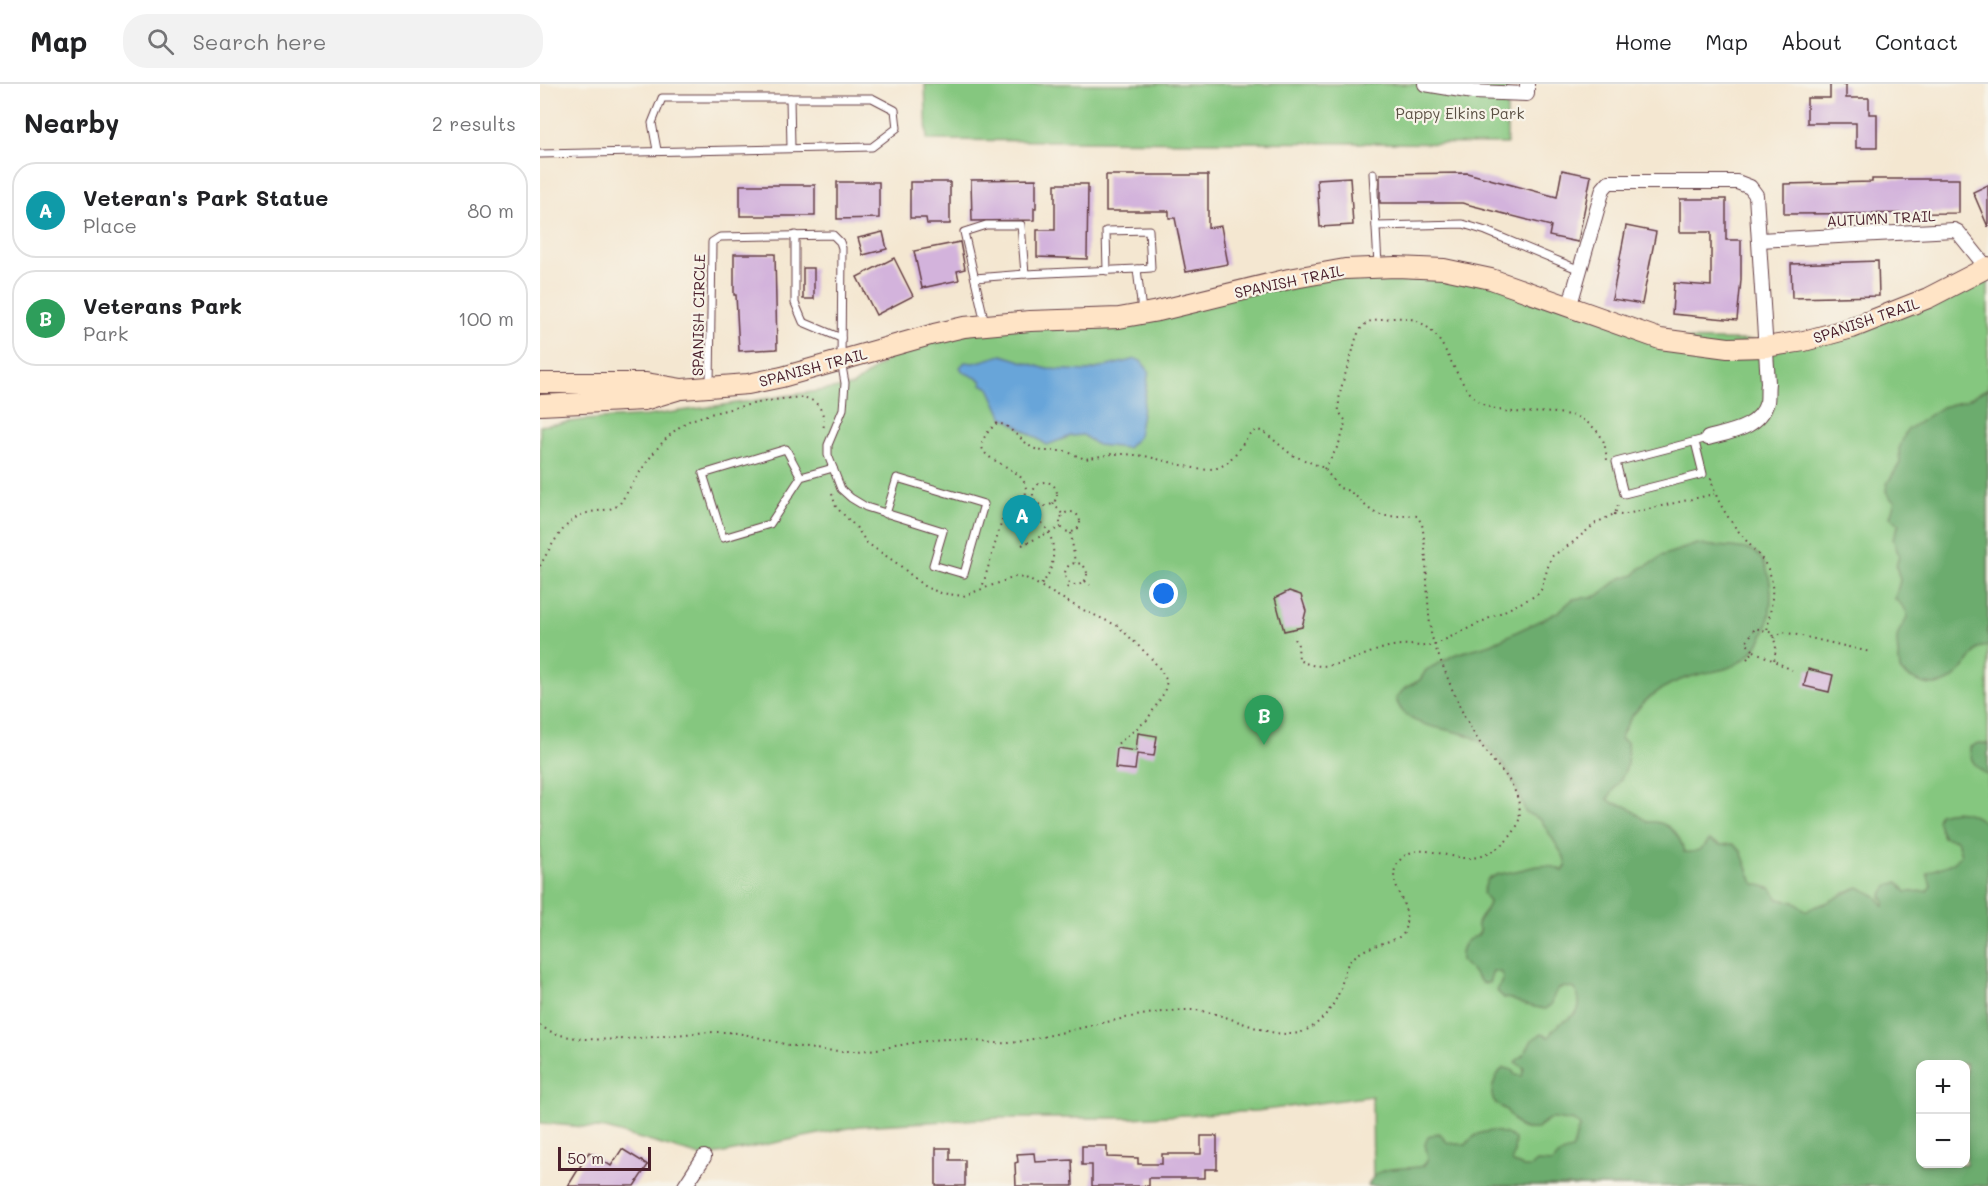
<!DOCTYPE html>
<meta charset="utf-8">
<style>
:root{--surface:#fff;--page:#f2f2f2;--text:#202124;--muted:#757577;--line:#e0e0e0;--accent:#db2777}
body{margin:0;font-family:Mali,sans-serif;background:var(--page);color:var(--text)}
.controls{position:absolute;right:18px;bottom:18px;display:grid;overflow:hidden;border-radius:12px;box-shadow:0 3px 9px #0003}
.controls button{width:54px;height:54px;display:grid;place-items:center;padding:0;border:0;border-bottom:2px solid var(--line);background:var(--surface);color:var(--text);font:30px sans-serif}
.scale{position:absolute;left:18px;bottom:15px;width:93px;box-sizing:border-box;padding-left:6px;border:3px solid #4a1f2b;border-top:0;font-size:16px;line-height:21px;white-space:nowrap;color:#4a1f2b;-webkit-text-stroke:4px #f7f3e8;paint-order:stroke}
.you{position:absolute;left:624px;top:510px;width:21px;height:21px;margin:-15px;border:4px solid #fff;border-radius:50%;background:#1a73e8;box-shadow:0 0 0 9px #1a73e833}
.badge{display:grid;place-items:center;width:39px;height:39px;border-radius:50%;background:var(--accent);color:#fff;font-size:20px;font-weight:700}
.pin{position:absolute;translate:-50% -50px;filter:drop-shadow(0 2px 3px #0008)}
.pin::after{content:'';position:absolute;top:32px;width:21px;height:18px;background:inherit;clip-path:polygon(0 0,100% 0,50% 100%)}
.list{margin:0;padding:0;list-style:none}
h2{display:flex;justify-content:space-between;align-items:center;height:78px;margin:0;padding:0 24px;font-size:26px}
h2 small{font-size:20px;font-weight:400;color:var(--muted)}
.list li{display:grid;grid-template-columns:39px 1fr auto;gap:18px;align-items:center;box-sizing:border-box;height:96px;margin:0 12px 12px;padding:0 12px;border:2px solid var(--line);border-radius:24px}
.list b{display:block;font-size:22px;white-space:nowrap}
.list p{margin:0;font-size:20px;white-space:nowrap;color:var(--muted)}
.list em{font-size:20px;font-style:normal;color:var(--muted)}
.icon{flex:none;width:33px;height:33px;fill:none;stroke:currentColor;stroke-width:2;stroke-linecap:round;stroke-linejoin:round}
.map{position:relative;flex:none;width:1448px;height:1102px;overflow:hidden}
header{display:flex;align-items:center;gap:36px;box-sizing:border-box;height:84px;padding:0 30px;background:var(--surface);border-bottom:2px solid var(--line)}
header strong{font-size:28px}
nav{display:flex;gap:33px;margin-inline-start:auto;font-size:21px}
.search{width:420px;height:54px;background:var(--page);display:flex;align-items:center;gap:15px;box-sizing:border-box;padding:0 21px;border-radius:24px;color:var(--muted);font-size:22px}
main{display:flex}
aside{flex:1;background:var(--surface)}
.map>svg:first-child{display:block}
</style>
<header>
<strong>Map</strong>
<div class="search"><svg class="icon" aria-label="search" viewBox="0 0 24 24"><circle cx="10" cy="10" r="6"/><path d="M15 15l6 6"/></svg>Search here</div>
<nav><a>Home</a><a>Map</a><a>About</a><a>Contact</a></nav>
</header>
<main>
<aside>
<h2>Nearby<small>2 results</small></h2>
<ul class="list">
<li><span class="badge" style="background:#0f9aa8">A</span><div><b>Veteran's Park Statue</b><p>Place</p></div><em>80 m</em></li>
<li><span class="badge" style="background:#2e9e5b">B</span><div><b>Veterans Park</b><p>Park</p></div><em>100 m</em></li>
</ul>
</aside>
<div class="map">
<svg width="1448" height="1102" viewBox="0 0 1448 1102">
<rect width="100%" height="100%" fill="#f7f3e8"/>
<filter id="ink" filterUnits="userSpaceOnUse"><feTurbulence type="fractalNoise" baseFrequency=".0167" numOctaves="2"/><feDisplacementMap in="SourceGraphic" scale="12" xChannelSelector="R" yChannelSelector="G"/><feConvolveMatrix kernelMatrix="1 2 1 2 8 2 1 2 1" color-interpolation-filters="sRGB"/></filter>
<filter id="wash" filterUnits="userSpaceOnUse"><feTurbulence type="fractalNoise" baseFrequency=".008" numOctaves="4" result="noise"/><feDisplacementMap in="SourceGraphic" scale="24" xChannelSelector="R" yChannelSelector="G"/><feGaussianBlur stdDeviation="1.35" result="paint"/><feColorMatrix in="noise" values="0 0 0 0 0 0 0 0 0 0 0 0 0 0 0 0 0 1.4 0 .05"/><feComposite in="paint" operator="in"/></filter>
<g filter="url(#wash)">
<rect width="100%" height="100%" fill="#f4e7d1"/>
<!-- green -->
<g fill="#85c77f" stroke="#687355" stroke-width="1.5" fill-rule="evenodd">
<polygon points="385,0 967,0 967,60 387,56"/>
<path d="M1448,184V1102H833L832,1012L717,1027L591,1034H460L319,1042L164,1073L66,1045L0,1039V342L44,336L107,332L312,302L373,256L668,215L805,185L951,195L1120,255L1263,257ZM1380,980H1426V1080H1380Z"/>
</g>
<!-- forest -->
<g fill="#6cac6e" stroke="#5b664c" stroke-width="1.5" fill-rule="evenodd">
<path d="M1448,304V562L1438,564C1422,587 1407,612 1375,596C1370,594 1363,591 1360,586C1360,584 1356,556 1357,554C1361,534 1379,535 1355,515L1360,496L1356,482L1359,472L1353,455L1359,440L1350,433L1355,417L1351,415L1346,407L1347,400L1360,379L1359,365L1366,347L1402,323L1425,317Z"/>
<path d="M1157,460C1170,463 1207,462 1215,468C1236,485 1233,528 1224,550C1220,559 1209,573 1200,578C1187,587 1172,587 1157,591C1122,599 1093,620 1080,655L1087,658C1090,688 1083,691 1068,715L1073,719L1086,722L1108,738C1127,736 1141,751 1144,768C1155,769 1164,765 1169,756L1181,761L1193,760L1201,767L1213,799L1232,805L1238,815L1254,818L1267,827C1273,822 1279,822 1286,819C1297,814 1307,807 1319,803L1336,812L1344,822L1345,818L1341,812C1345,803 1349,801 1358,798L1366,808L1387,807L1391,802L1387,789C1398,782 1413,783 1421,771L1417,756L1403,753L1397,736L1399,730C1417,724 1434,729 1448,741V1102H828C836,1078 863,1087 883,1082L888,1075L885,1060L888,1053L899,1049L908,1059L926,1061C936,1044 960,1044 975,1055L974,1070L972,1076L973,1079L984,1083H991L997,1078L1013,1079C1017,1071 1023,1067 1032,1066C1036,1059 1034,1051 1040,1043L1037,1039L1032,1036C1015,1040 1013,1026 998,1045C975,1047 978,1040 967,1027C964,1023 958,1022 955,1019C948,1010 955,989 964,984L972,986L975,991L982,992L984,984L975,978L985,969L992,956L1001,950L1009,953C1017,931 1051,938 1035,905C1020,900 1014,905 1012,920L1005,925L985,921L971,915L964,914L957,907L963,894L962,889L953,887L949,899H942L931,886L921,877C920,863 924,856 937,852L940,848L937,840C940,831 947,828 949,818L943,809L947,796C962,787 965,790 980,786C997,782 1007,778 1023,787L1026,782L1024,773L1001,736L985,728C977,700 963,673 938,656C916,641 864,649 856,614L865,604L880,596L886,586L916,570L951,560L1018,528L1033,515L1057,512L1081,494L1095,491L1099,485L1116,477L1121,472ZM1380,980H1426V1080H1380Z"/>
<path d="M1438,659L1448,660V692C1437,683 1429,678 1430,663Z"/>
</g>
<!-- water -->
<polygon fill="#68a5d9" stroke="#596282" stroke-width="1.5" points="462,271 507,285 548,287 596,275 601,277 609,287 598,353 587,364 557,361 543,351 531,352 507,361 462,332 449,304 442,300 441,296 423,288 420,283 425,278 434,279"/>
<g id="blocks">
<!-- building -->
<g fill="#d3b3dc">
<polygon points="1290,0 1306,0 1306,14 1329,14 1329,30 1337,30 1337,64 1316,64 1316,39 1267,39 1267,14 1290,14"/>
<polygon points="1022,86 1051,92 1038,158 1009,152 1011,142 922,119 840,119 840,90 927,89 1017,113"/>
<polygon points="566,91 668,91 668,144 681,142 688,180 646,188 635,134 629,134 629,127 566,127"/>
<polygon points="810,93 813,141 780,143 777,95"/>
<polygon points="496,95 496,124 494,124 494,136 432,137 431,96"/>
<polygon points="1332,95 1419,95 1419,129 1244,130 1244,100 1332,98"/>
<polygon points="297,98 339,98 339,134 297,135"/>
<polygon points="370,98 410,98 410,140 387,140 386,134 370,134"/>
<polygon points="515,100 548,100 547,175 497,173 497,146 515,146"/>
<rect x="200" y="101" width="75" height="31"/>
<polygon points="1448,101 1448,143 1433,108"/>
<polygon points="1140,115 1186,115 1186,156 1201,156 1201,196 1197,236 1132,230 1134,199 1171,202 1171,148 1140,148"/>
<polygon points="1086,142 1116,148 1102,220 1072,215"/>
<polygon points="343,148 347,165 323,171 318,154"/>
<polygon points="420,158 425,185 417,187 419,196 382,204 374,167"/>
<polygon points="194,170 235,170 237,265 199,267 196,211 194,211"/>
<polygon points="354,174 373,212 336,231 317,193"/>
<polygon points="1338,177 1339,212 1252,214 1251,180"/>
<rect x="263" y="184" width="11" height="31"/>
<polygon points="749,507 761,511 766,527 762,543 744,547 735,514"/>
<polygon points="1268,585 1293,591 1289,608 1264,602"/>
<polygon points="598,649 617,652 614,672 597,670 595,686 575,684 577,664 596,667"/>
<polygon points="661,1052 677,1052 677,1085 665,1085 665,1094 609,1094 609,1102 552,1102 552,1081 542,1081 542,1062 567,1062 567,1073 598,1074 598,1080 622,1080 622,1070 661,1070"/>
<polygon points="396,1064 410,1064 410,1076 425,1076 425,1102 396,1102"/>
<polygon points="82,1065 108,1081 94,1102 28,1102 49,1068 71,1082"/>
<polygon points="494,1069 495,1078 532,1076 533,1102 476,1102 475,1079 478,1078 477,1070"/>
</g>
</g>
</g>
<g filter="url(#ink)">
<use href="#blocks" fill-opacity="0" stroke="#643d44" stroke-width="1.5"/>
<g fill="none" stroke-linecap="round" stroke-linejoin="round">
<defs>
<g id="lane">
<polyline points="250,14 251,64"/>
<polyline points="0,70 332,63 357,44 355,26 332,14 122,14 112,39 117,66"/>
<polyline points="833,89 838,181"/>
<polyline points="836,142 923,140 946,147 1040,186"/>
<polyline points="255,151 255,219 263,238 301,254"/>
<polyline points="567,187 566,147 609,146 611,184 597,185"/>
<polyline points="435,194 485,190"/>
<polyline points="445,239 424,148 446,141 481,141 485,190 597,185 602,227"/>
<polyline points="170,300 172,158 180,153 293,151 300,158 302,164 301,277 305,299 303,325 288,361 288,371 301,405 311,414 326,423 403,447 393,481 424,490 444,420 357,394 346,430"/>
<polyline points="1155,358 1163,390 1084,410 1076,378 1168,354"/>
<polyline points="261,393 246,365 163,390 183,454 230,440 261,393 293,384"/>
</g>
<g id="street">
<polyline points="885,0 933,8 987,10 987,0"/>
<polyline points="1220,156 1414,146 1418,148 1447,184"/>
<path d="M1029,224L1063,105L1069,98H1197L1210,103L1216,111L1228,299C1227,305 1228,313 1227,318C1220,344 1190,348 1168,354"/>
<polyline points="145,1102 164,1073"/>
</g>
<g id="secondary">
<polyline points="0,299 106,299 142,305 208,300 242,293 394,250 424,243 490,237 579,234 618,227 749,195 805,185 856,183 904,185 951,195 1120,255 1188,264 1225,263 1264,257 1312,244 1388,214 1448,183"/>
<polyline points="0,321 104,316 137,306"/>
</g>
</defs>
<!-- lane casing -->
<use href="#lane" stroke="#643d44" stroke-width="9"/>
<!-- street casing -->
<use href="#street" stroke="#643d44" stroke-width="16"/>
<!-- secondary casing -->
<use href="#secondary" stroke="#643d44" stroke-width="22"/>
<!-- path -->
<g stroke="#643d44" stroke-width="2" stroke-dasharray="1.5 4.5" stroke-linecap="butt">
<path d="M784,385C794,370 804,354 805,336L799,328C797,306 809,283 814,262C818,244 825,235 844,235C852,234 863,233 871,235C912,246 910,305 947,322C985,339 1035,312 1062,354C1065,359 1066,369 1067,376"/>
<path d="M1171,394C1175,416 1189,436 1204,454C1213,465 1223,474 1229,487C1236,505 1230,528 1227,547"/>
<circle cx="505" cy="410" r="12"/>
<polyline points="292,410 296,423 316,443 327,459 358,480 385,503 401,509 423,512 475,493 486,494 539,524 578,542 610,573 620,585 627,597 624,609 607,636 576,661"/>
<polyline points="513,419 523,431"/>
<path d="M477,422C485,427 494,431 501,438C518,455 517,484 500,502"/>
<circle cx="530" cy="438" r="10"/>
<polyline points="1074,430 1082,431 1174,410"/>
<polyline points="531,449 535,479"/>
<polyline points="482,461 521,443"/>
<circle cx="536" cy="490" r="11"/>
<path d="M0,482C9,465 26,433 47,429C58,426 69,427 79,421C98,392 115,359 145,339C159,330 250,310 266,314C281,318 286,333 283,346"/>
<polyline points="545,497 550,501"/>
<polyline points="527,504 530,499"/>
<polyline points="1234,554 1242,548 1253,550 1330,568"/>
<path d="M754,555L758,561L759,576C792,595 829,562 862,561C873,560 882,564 894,561L997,511L1001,506L1011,473L1032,459L1056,439L1074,430L1078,424L1077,417"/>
<polyline points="1214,567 1252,586"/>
<polyline points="1207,575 1214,567 1206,559 1215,544 1233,549 1236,564 1234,577"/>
<path d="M0,941C33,969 134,948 178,948C205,947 229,958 255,962C271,965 289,967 306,967C342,968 376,955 412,955C433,955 455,962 477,958C533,948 588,929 645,926C684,924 724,956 758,949C779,944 795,922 801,903C804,892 804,882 813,874C827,861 847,860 863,851C866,843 867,836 866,828C862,810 844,791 862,774C879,758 904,773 923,774C944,776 966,762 976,744C986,725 974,700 961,686C935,658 918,622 905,587C900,575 894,562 891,549C886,513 888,476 882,440L877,432C864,430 850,435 838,430C822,424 818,407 799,404L784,384L752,371L724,348L718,346L711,348L697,368L686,380L677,384L662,386L605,372L585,370H572L545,375L525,367H502L492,364L465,341L457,339C405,385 507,373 482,420L473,424L466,423L442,504"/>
</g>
<!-- lane -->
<use href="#lane" stroke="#fff" stroke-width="7"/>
<!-- street -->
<use href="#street" stroke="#fff" stroke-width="14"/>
<!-- secondary -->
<use href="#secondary" stroke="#ffe4c6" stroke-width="20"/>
</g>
</g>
<g text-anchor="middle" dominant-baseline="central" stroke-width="4.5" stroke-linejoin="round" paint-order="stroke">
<!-- park labels -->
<g font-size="15" fill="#5c5144" stroke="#f7f3e8">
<text x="920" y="29">Pappy Elkins Park</text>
</g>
<!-- street labels -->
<g font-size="15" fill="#4a1f2b" stroke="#f7f3e8">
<text transform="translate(1341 134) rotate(-3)">AUTUMN TRAIL</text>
<text transform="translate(749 197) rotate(-12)">SPANISH TRAIL</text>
<text transform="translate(158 231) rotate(-89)">SPANISH CIRCLE</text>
<text transform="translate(1326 236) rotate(-19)">SPANISH TRAIL</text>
<text transform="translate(273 283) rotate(-15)">SPANISH TRAIL</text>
</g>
</g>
</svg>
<div class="controls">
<button>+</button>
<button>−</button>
</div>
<div class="scale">50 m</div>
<div class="you"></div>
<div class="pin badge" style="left:482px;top:461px;background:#0f9aa8">A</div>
<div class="pin badge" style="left:724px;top:661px;background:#2e9e5b">B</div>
</div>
</main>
